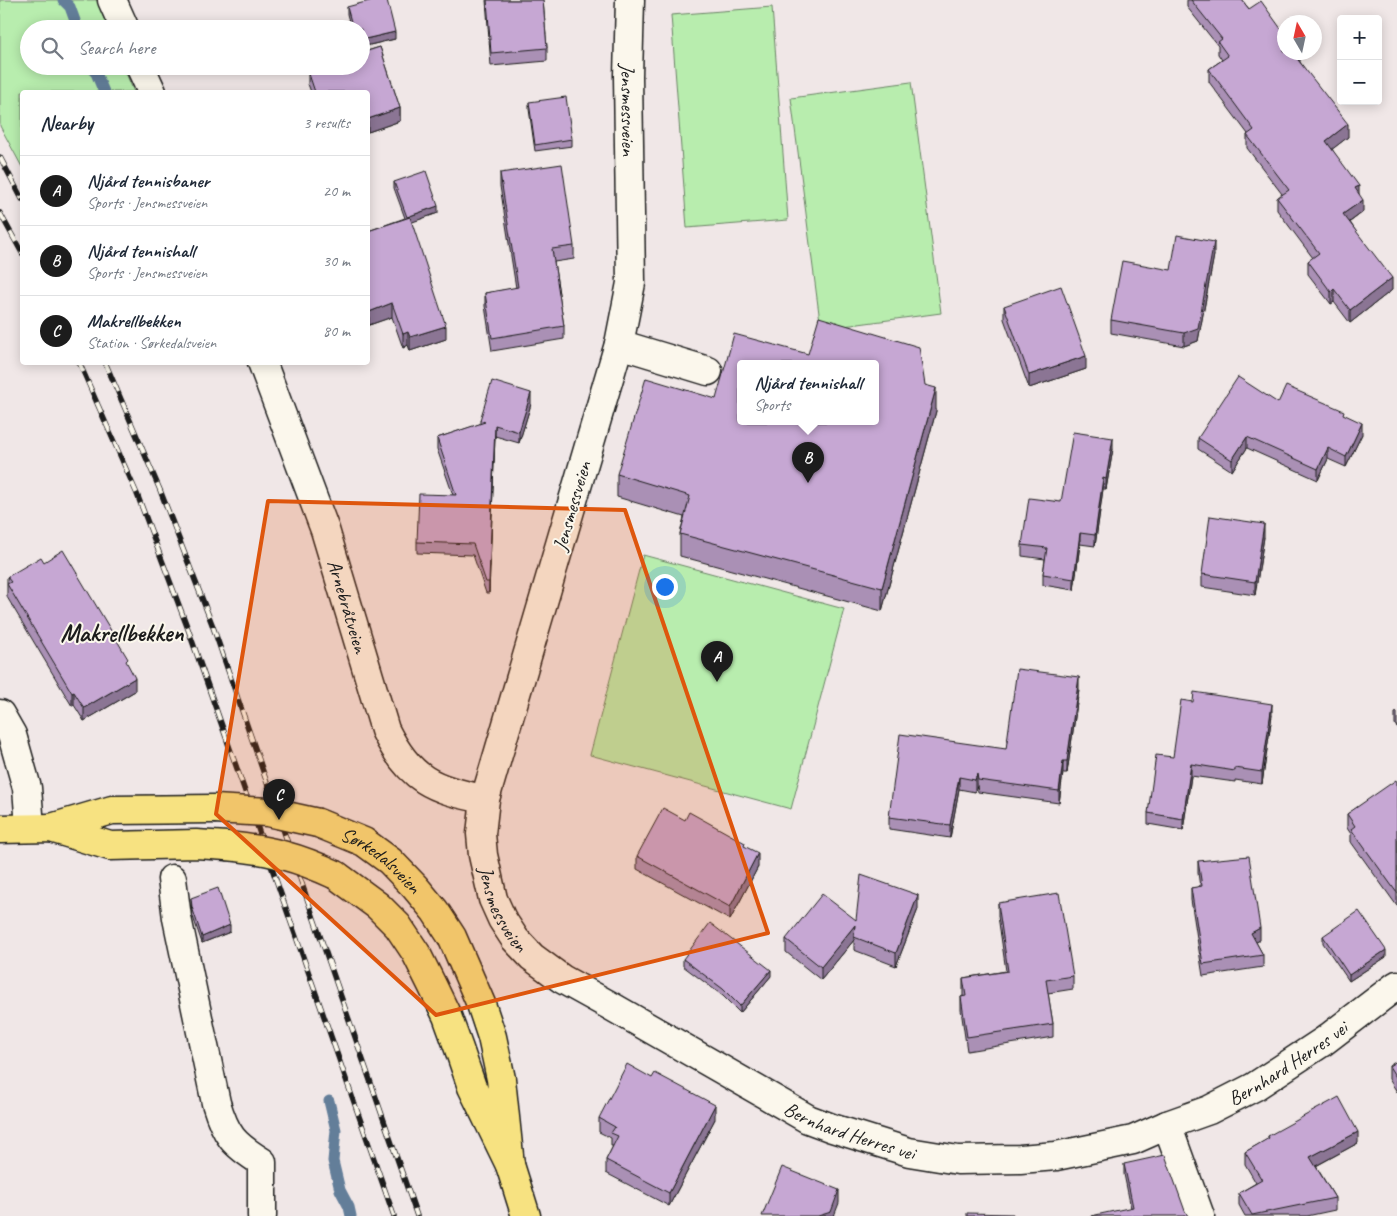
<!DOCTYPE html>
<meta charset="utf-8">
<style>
:root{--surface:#fff;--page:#f2f2f3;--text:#1f2937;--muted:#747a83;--line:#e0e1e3;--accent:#1c1c1c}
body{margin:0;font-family:Caveat,sans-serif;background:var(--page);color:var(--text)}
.controls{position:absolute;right:15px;top:15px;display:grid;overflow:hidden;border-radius:5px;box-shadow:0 2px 12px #0003}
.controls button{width:45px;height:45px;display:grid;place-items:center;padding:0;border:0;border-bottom:1px solid var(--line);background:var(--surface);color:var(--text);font:25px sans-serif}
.compass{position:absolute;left:1277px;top:15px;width:45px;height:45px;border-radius:50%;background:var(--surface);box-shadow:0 2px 12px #0003;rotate:351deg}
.you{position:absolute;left:664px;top:586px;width:18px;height:18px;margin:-12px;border:4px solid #fff;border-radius:50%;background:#1a73e8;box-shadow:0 0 0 8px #1a73e833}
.badge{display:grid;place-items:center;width:32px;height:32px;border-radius:50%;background:var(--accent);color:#fff;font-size:16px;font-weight:700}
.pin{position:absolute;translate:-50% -41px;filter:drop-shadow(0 1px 2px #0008)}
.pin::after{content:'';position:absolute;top:26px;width:18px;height:15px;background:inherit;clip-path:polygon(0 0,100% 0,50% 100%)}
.popup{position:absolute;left:737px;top:360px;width:142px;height:65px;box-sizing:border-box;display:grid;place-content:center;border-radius:5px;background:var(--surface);filter:drop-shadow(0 1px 4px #0005);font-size:16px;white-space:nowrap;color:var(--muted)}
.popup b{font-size:19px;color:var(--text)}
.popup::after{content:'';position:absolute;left:50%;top:100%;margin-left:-10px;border:10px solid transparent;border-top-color:var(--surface)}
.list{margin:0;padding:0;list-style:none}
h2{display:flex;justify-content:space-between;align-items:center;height:65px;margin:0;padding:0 20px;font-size:21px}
h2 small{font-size:16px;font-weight:400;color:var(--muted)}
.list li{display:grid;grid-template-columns:32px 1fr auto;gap:15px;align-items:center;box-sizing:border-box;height:70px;padding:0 20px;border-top:1px solid var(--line)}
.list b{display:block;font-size:19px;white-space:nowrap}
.list p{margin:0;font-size:16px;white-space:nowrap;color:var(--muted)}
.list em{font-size:16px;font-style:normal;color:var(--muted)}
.icon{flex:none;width:28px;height:28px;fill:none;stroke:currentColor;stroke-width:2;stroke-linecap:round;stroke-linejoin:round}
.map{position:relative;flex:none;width:1397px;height:1216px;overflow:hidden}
.search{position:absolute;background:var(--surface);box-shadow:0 2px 12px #0003;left:20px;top:20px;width:350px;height:55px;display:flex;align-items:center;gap:12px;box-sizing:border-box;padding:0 18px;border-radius:28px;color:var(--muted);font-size:19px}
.panel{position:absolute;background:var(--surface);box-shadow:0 2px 12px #0003;left:20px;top:90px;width:350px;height:275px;border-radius:5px}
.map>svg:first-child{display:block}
</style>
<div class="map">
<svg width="1397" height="1216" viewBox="0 0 1397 1216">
<rect width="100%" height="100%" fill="#f0e7e7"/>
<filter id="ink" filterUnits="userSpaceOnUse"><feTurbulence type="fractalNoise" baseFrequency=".02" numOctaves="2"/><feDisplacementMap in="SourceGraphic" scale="10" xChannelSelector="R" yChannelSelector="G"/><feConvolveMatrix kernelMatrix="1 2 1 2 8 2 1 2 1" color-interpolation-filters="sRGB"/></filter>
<g filter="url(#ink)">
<!-- green -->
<g fill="#b8edae" stroke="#6a8465">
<polygon points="0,0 97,0 108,29 29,29 29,66 123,66 134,92 22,92 22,167 0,126"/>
<polygon points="772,7 788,220 687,228 671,15"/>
<polygon points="911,82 941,313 821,329 791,98"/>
<polygon points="643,555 844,609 791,809 590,755"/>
</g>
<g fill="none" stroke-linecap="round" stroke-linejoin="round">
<!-- stream -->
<g stroke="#637e99" stroke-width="11">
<polyline points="63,0 70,7 78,29"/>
<polyline points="89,66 96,73 104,92"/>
<polyline points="329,1101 336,1130 333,1161 340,1190 349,1207 351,1216"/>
</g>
<defs>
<g id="minor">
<polyline points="112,0 125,29"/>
<path id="s1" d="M630,0L628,76L631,283L619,344L485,799L481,834L483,855L493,899L502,919L515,939L532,957L562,979L609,1005L808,1119L832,1128L909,1152L958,1160L1020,1159L1056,1156L1133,1140L1167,1125L1209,1110L1254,1087L1324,1041L1397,985"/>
<polyline points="140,66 152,92"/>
<polyline points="619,344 708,371"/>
<path id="s2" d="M262,362L325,530L385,730C410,780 432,789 485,799"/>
<polyline points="0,714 12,735 27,788 30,827"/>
<path d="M172,879L177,918L216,1103C226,1136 233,1144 262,1162V1216"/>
<polyline points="1167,1125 1200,1216"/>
</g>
<g id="major">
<path id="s3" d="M318,823L364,842L390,861L415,887L435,911L452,937L481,1004L492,1037L501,1079L510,1165"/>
<polyline points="51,828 112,810 215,809"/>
<polyline points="0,829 51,828 110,846 196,844 227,846"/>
<polyline points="336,875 378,906 398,926 416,953 432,985 447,1016 459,1049 472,1087 510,1165 526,1216"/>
</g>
</defs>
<!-- minor casing -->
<use href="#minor" stroke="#1c1c1c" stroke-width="31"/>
<!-- major casing -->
<use href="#major" stroke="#1c1c1c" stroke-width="31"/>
<!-- minor -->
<use href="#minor" stroke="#fbf7ec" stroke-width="28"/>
<!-- major -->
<use href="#major" stroke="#f7e281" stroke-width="28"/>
<defs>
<g id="rail">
<polyline points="0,157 22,199"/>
<polyline points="0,213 22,253"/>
<polyline points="79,362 137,494 188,629 394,1216"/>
<polyline points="105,362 160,490 212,624 417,1216"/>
</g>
</defs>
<!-- rail casing -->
<use href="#rail" stroke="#1c1c1c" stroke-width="5.5"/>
<!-- rail -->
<use href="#rail" stroke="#fbf7ec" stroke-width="4" stroke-dasharray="11" stroke-linecap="butt"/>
<defs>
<g id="major-bridge">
<polyline points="215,809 268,812 318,823"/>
<path d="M227,846C270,850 297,857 336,875"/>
</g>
</defs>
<!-- major-bridge casing -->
<use href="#major-bridge" stroke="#1c1c1c" stroke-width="31" stroke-linecap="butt"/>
<!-- major-bridge -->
<use href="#major-bridge" stroke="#f7e281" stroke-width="28"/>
</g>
<!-- wall -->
<g fill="#aa90b5" stroke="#1c1c1c">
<polygon points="486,0 543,0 547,48 547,61 491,66"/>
<polygon points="1187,0 1242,0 1249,9 1300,62 1348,137 1332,149 1359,194 1363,212 1350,222 1392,290 1350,323 1334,302 1331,304 1308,274 1308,261 1313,258 1277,210 1277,198 1282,194 1247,148 1247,135 1248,134 1209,82 1209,69 1222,60 1218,54 1218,46 1187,7"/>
<polygon points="347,7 395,39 361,47 361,29 351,29 347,14"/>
<polygon points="380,47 400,108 400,121 368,132 368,92 311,92 308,84 308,71 322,66 361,66 361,53"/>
<polygon points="529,102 572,139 572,146 535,151 529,109"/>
<polygon points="500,173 574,246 574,259 554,262 564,326 564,339 492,351 485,306 485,293 516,288 500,186"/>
<polygon points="394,182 438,213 411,222 446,339 410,351 408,345 403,348 392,317 369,325 368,322 368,231 405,218 394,188"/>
<polygon points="1214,255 1198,341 1184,346 1111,333 1111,320 1171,270"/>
<polygon points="1004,306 1086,369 1029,388 1004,319"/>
<polygon points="925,385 936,411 882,611 680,556 680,534 684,517 617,497 617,474 716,399"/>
<polygon points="1278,403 1344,415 1362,434 1346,467 1328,459 1318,480 1247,448 1232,471 1198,449 1198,438"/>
<polygon points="531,404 519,443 495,436 489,593 486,593 473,555 417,553 417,542 453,495 437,449 437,438 480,424 480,420"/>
<polygon points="1113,449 1106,489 1103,489 1095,546 1080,544 1074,590 1043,585 1043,574 1045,559 1022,556 1022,545"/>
<polygon points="1264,537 1255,595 1202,587 1202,574"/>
<polygon points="44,562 128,666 135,691 84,721 74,705 72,706 7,597 7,577"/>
<polygon points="1079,689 1067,773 1063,773 1059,803 978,792 977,786 975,792 959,789 950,838 889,829 889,817 1006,749"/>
<polygon points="1397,712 1397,728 1395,724 1395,713"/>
<polygon points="1272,715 1262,784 1235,780 1235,782 1191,776 1183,830 1148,824 1148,813 1173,757"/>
<polygon points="1397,782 1397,906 1351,842 1351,834 1347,828 1347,814"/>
<polygon points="685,820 745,847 758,867 730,920 637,869 637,856"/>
<polygon points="1198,861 1260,940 1256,942 1263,955 1263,967 1203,976 1191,900 1191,888 1200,887 1198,873"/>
<polygon points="191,898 230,932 202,943 192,914"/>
<polygon points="998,903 1073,976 1073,989 1048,993 1053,1024 1053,1037 967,1051 961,1010 961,997 963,996 963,978 1006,971 998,916"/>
<polygon points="918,909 896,966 854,950 854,940 821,980 786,952 786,939 856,920"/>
<polygon points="1323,936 1386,957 1349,981 1323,943"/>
<polygon points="683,959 771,976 740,1013 723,996 683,966"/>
<polygon points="1397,1061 1397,1092 1389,1079 1389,1066"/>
<polygon points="599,1118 715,1119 669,1206 606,1173 606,1160 613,1146 611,1146 611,1138 599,1132"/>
<polygon points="1268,1136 1358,1143 1316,1166 1335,1198 1335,1210 1307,1216 1245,1216 1239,1205 1239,1193 1256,1183 1245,1164 1245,1152 1268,1139"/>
<polygon points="1124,1164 1185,1211 1131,1208 1124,1174"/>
</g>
<!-- shaded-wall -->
<g fill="#8b7594" stroke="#1c1c1c">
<polygon points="395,32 395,39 361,47 361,40"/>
<polygon points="1300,53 1300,66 1295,56"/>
<polygon points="400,108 400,121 368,132 368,119"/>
<polygon points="1348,124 1348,137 1326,154 1326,141"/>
<polygon points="1359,186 1359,198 1355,188"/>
<polygon points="1363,200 1363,212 1343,227 1343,214"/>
<polygon points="438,206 438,213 407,224 407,217"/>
<polygon points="1214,242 1214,255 1198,341 1184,346 1184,333"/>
<polygon points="1392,278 1392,290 1350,323 1350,310"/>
<polygon points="1334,289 1334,302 1331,304 1331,292"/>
<polygon points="392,303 392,317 369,325 369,312"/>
<polygon points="446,326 446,339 410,351 410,337"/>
<polygon points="408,332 408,345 403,348 403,334"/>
<polygon points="1086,356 1086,369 1029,388 1029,375"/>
<polygon points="936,388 936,411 882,611 882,588"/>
<polygon points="531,393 531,404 519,443 519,432"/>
<polygon points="1362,423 1362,434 1346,467 1346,457"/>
<polygon points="495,425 495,436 489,593 489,582"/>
<polygon points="1247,437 1247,448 1232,471 1232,460"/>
<polygon points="1113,438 1113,449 1106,489 1106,479"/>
<polygon points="1328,448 1328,459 1318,480 1318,469"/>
<polygon points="1103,478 1103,489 1095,546 1095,535"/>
<polygon points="1264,524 1264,537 1255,595 1255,582"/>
<polygon points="1080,533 1080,544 1074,590 1074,579"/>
<polygon points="1079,677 1079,689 1067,773 1067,761"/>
<polygon points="135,678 135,691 84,721 84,708"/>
<polygon points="74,692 74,705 72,706 72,693"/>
<polygon points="1272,704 1272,715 1262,784 1262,772"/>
<polygon points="1063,761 1063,773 1059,803 1059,791"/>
<polygon points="1191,764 1191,776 1183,830 1183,819"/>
<polygon points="977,774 977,786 975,792 975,780"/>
<polygon points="959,777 959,789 950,838 950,825"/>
<polygon points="758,853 758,867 730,920 730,907"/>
<polygon points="918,895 918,909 896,966 896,953"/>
<polygon points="230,925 230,932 202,943 202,937"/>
<polygon points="855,925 854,940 821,980 821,967"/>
<polygon points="1260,928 1260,940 1251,945 1251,933"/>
<polygon points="1386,950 1386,957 1349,981 1349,975"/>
<polygon points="771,970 771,976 740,1013 740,1006"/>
<polygon points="715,1105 715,1119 669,1206 669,1193"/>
<polygon points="1358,1132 1358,1143 1310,1169 1310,1157"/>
<polygon points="839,1190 839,1203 834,1216 818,1216"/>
</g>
<!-- building -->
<g fill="#c6a7d3" stroke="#1c1c1c" fill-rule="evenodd">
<polygon points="373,0 387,0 395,32 361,40 361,29 353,29 347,7"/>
<polygon points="487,0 543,0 547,48 491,53"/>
<polygon points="1191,0 1242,0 1249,9 1261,1 1284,33 1284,52 1299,52 1300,53 1295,56 1348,124 1326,141 1359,186 1355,188 1363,200 1343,214 1392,278 1350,310 1334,289 1331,292 1308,261 1319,253 1277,198 1289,190 1247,135 1254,130 1209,69 1228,56 1218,42 1222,39"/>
<polygon points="380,47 400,108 368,119 368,92 315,92 308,71 322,66 361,66 361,53"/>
<polygon points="566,97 572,139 535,145 529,102"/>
<polygon points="562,164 574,246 552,249 564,326 492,338 485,293 518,287 500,173"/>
<polygon points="426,171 438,206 407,217 394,182"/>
<polygon points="410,217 446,326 410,337 408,332 403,334 392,303 369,312 368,308 368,231"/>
<polygon points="1177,235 1214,242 1198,328 1184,333 1111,320 1122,261 1171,270"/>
<polygon points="1061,286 1086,356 1029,375 1004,306"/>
<path d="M819,317L919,347L925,385L936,388L882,588L680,534L690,496L617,474L646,378L716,399L734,334L808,354ZM740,364H876V422H740Z"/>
<polygon points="1238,377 1278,403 1286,386 1344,411 1343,414 1362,423 1346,457 1328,448 1318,469 1247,437 1232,460 1198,438"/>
<polygon points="492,381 531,393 519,432 495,425 489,582 486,582 473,544 417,542 419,494 456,495 437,438 485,422 480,420"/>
<polygon points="1073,432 1113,438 1106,479 1103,478 1095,535 1080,533 1074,579 1043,574 1047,548 1022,545 1029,498 1061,502"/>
<polygon points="1210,516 1264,524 1255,582 1202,574"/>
<polygon points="63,550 128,659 126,661 135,678 84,708 74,692 72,693 7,584 11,582 7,577 41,557 44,562"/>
<polygon points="1017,669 1079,677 1067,761 1063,761 1059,791 978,780 977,774 975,780 959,777 950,825 889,817 900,734 1006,749"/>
<polygon points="1194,692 1272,704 1262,772 1235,768 1235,771 1191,764 1183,819 1148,813 1156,755 1173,757 1181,700 1193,702"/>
<polygon points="1396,780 1397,782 1397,893 1351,829 1355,826 1347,814"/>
<polygon points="663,808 685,820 689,812 745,843 744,846 758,853 730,907 637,856"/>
<polygon points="1249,856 1260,928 1251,933 1263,955 1203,964 1191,888 1202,886 1198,861"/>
<polygon points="861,875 918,895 896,953 854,937 855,925 821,967 786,939 822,894 856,920"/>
<polygon points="218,888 230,925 202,937 192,907 191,898"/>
<polygon points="1059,893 1073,976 1046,980 1053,1024 967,1037 961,997 966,996 963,978 1008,971 998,903"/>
<polygon points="1359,911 1386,950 1349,975 1323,936"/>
<polygon points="710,923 771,970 740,1006 723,989 683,959"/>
<polygon points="1397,1061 1397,1079 1389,1066"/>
<polygon points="627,1064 652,1078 655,1073 715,1105 669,1193 606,1160 618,1136 611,1133 615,1127 599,1118"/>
<polygon points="1339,1097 1358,1132 1310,1157 1335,1198 1252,1215 1239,1193 1262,1180 1245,1152 1269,1138 1268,1136"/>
<polygon points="1165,1155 1185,1211 1188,1216 1091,1216 1133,1207 1124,1164"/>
<polygon points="782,1167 839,1190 831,1212 818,1216 762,1216"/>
<polygon points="967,1213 1013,1214 1013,1216 967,1216"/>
</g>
</g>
<!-- marked area -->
<path fill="#de560d" fill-opacity="0.2" stroke="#de560d" stroke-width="4" stroke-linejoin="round" d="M268,501L625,510L768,933L436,1015L216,814Z"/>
<g text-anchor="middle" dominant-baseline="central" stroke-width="4" stroke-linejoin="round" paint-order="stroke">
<!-- street labels -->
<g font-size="20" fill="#1c1c1c" stroke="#fbf7ec">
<text stroke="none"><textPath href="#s1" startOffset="110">Jensmessveien</textPath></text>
<text transform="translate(572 506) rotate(-74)">Jensmessveien</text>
<text stroke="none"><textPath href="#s2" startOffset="259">Arnebråtveien</textPath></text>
<text stroke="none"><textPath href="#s3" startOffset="74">Sørkedalsveien</textPath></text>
<text stroke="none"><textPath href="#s1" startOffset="934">Jensmessveien</textPath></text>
<text stroke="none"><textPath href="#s1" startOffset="1818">Bernhard Herres vei</textPath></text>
<text stroke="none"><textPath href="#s1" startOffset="1355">Bernhard Herres vei</textPath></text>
</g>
<!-- district labels -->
<g font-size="25" font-weight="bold" fill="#1c1c1c" stroke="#fbf7ec">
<text x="122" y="633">Makrellbekken</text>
</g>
</g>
</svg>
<div class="controls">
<button>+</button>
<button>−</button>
</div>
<svg class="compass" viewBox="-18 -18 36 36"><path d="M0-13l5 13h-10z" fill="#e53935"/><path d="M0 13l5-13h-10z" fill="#747a83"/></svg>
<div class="you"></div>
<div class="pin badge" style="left:717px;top:682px">A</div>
<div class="pin badge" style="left:808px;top:483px">B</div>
<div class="popup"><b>Njård tennishall</b>Sports</div>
<div class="pin badge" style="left:279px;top:820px">C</div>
<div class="search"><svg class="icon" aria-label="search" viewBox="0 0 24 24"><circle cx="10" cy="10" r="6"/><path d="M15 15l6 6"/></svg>Search here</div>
<section class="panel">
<h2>Nearby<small>3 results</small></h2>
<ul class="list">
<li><span class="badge">A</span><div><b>Njård tennisbaner</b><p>Sports · Jensmessveien</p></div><em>20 m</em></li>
<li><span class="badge">B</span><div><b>Njård tennishall</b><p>Sports · Jensmessveien</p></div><em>30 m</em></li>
<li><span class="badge">C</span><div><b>Makrellbekken</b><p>Station · Sørkedalsveien</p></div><em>80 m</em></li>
</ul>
</section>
</div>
